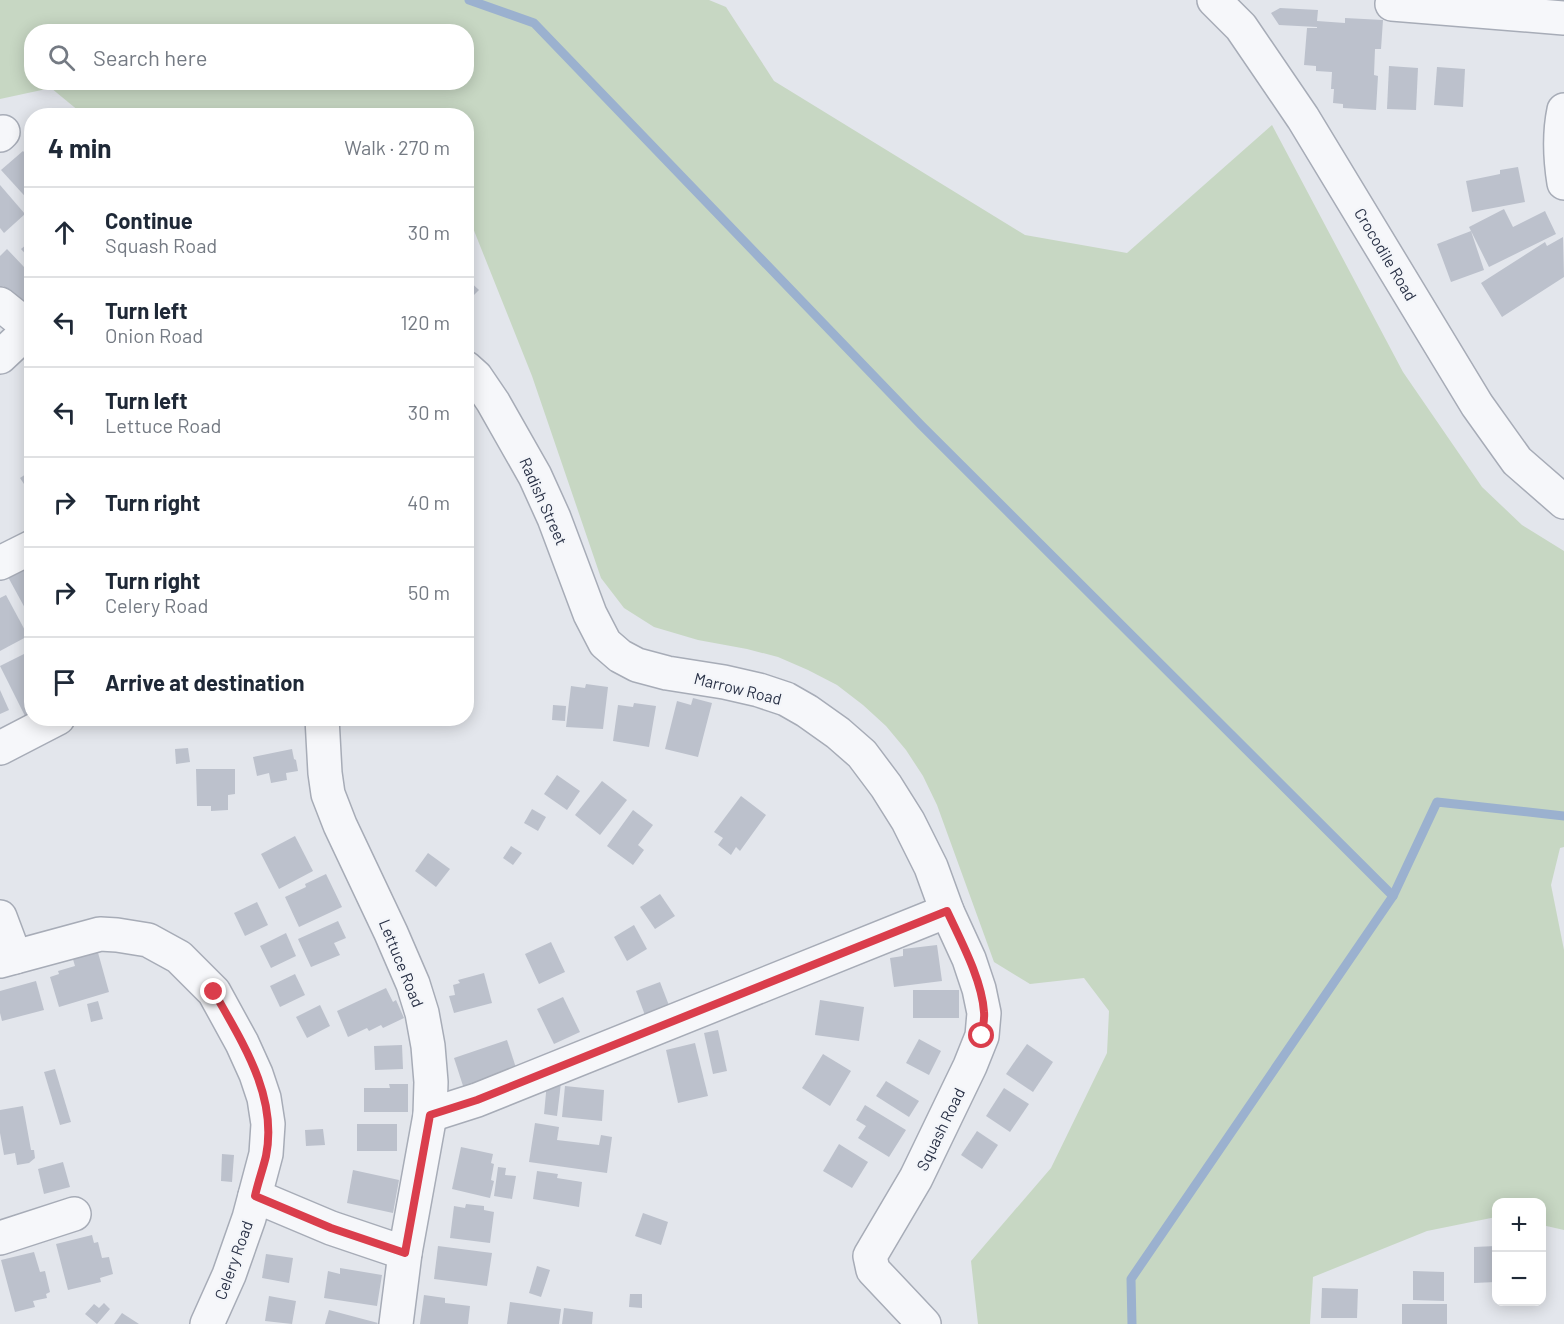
<!DOCTYPE html>
<meta charset="utf-8">
<style>
:root{--surface:#fff;--page:#f6f6f7;--text:#1f2937;--muted:#747a83;--line:#e0e1e3}
body{margin:0;font-family:Barlow,sans-serif;background:var(--page);color:var(--text)}
.controls{position:absolute;right:18px;bottom:18px;display:grid;overflow:hidden;border-radius:12px;box-shadow:0 3px 15px #0003}
.controls button{width:54px;height:54px;display:grid;place-items:center;padding:0;border:0;border-bottom:2px solid var(--line);background:var(--surface);color:var(--text);font:30px sans-serif}
.stop{position:absolute;width:18px;height:18px;margin:-14px;border:4px solid #da3e4c;border-radius:50%;background:#fff}
.stop.end{background:#da3e4c;border-color:#fff;box-shadow:0 2px 6px #0008}
.list{margin:0;padding:0;list-style:none}
h2{display:flex;justify-content:space-between;align-items:center;height:78px;margin:0;padding:0 24px;font-size:26px}
h2 small{font-size:20px;font-weight:400;color:var(--muted)}
.list li{display:grid;grid-template-columns:39px 1fr auto;gap:18px;align-items:center;box-sizing:border-box;height:90px;padding:0 24px;border-top:2px solid var(--line)}
.list b{display:block;font-size:22px;white-space:nowrap}
.list p{margin:0;font-size:20px;white-space:nowrap;color:var(--muted)}
.list em{font-size:20px;font-style:normal;color:var(--muted)}
.icon{flex:none;width:33px;height:33px;fill:none;stroke:currentColor;stroke-width:2;stroke-linecap:round;stroke-linejoin:round}
.map{position:relative;flex:none;width:1564px;height:1324px;overflow:hidden}
.search{position:absolute;background:var(--surface);box-shadow:0 3px 15px #0003;left:24px;top:24px;width:450px;height:66px;display:flex;align-items:center;gap:15px;box-sizing:border-box;padding:0 21px;border-radius:24px;color:var(--muted);font-size:22px}
.panel{position:absolute;background:var(--surface);box-shadow:0 3px 15px #0003;left:24px;top:108px;width:450px;height:618px;border-radius:24px}
.map>svg:first-child{display:block}
</style>
<div class="map">
<svg width="1564" height="1324" viewBox="0 0 1564 1324">
<rect width="100%" height="100%" fill="#e3e6ec"/>
<!-- green -->
<path fill="#c7d7c3" fill-rule="evenodd" d="M0,0H709L726,7L774,81L1025,235L1127,253L1272,125L1403,372L1482,487L1522,525L1564,551V847L1560,848L1551,885L1564,950V1230L1542,1225V1202H1496V1217L1427,1231L1313,1277L1310,1324H978L971,1261L1051,1168L1107,1053L1109,1011L1084,978L1030,984L994,962L937,805L923,776L906,750L886,726L863,705L837,685L808,670L778,657L747,649L698,640L654,627L624,608L601,578L532,376L467,213L466,116H85L51,88L0,99ZM32,32H466V82H32Z"/>
<g fill="none" stroke-linecap="round" stroke-linejoin="round">
<!-- stream -->
<g stroke="#9bb1cf" stroke-width="9">
<polyline points="469,0 534,23 921,425 1393,896"/>
<polyline points="1132,1324 1131,1279 1393,896 1437,802 1564,816"/>
</g>
</g>
<!-- building -->
<g fill="#bcc1cc">
<polygon points="1280,8 1318,10 1317,21 1345,23 1345,18 1383,20 1381,49 1375,49 1374,75 1378,76 1376,110 1343,108 1343,104 1333,103 1334,89 1331,89 1332,72 1316,71 1316,66 1304,65 1307,28 1317,28 1317,27 1279,25 1271,13"/>
<polygon points="1389,66 1418,68 1416,110 1387,109"/>
<polygon points="1437,67 1465,69 1463,107 1434,105"/>
<polygon points="23,151 32,161 32,204 1,170"/>
<polygon points="1518,167 1525,202 1472,212 1466,181 1500,174 1500,170"/>
<polygon points="0,185 25,214 4,233 0,228"/>
<polygon points="1504,209 1513,227 1545,211 1556,234 1489,267 1471,231 1484,270 1451,282 1437,244 1471,231 1469,227"/>
<polygon points="1563,237 1564,277 1502,317 1481,283 1545,242 1547,246"/>
<polygon points="32,240 32,261 21,249"/>
<polygon points="7,249 24,267 27,263 32,268 32,298 23,307 3,286 0,289 0,256"/>
<polygon points="466,278 479,290 466,303"/>
<polygon points="32,470 32,496 20,478"/>
<polygon points="32,564 32,621 8,577"/>
<polygon points="6,595 28,636 0,651 0,598"/>
<polygon points="32,650 32,713 25,716 0,666"/>
<polygon points="586,684 608,687 603,729 566,727 571,686 585,688"/>
<polygon points="0,690 9,710 0,714"/>
<polygon points="693,698 712,703 698,757 665,749 677,701 691,705"/>
<polygon points="634,703 656,706 649,747 613,741 618,705 633,707"/>
<polygon points="553,705 566,706 565,721 552,720"/>
<polygon points="188,748 190,762 176,764 175,749"/>
<polygon points="292,749 294,759 296,760 298,771 286,773 287,780 271,783 269,773 257,776 253,757"/>
<polygon points="196,769 235,769 235,794 228,795 228,810 211,811 211,806 197,806"/>
<polygon points="557,775 580,791 567,810 544,794"/>
<polygon points="602,781 627,800 600,835 575,815"/>
<polygon points="741,796 766,815 740,851 736,847 731,855 718,845 723,838 714,832"/>
<polygon points="532,809 546,817 538,831 524,823"/>
<polygon points="633,810 653,825 638,845 644,850 633,865 607,846"/>
<polygon points="295,836 313,871 279,889 261,854"/>
<polygon points="511,846 522,853 513,865 503,858"/>
<polygon points="428,853 450,869 436,887 415,871"/>
<polygon points="326,874 342,907 299,927 285,897 306,887 305,884"/>
<polygon points="660,894 675,916 655,929 640,907"/>
<polygon points="257,902 268,925 245,936 234,913"/>
<polygon points="338,921 346,938 334,943 340,955 311,967 298,939"/>
<polygon points="634,925 647,949 627,961 614,937"/>
<polygon points="286,933 296,956 271,968 260,946"/>
<polygon points="551,942 565,972 539,984 525,954"/>
<polygon points="937,945 942,981 894,987 890,958 903,956 903,949"/>
<polygon points="97,949 109,992 59,1007 50,977 59,974 58,971 75,966 72,956"/>
<polygon points="484,973 492,1003 454,1013 449,996 455,995 453,985 460,983 458,980"/>
<polygon points="295,974 305,995 280,1007 270,986"/>
<polygon points="36,981 44,1010 2,1021 0,1013 0,991"/>
<polygon points="660,982 670,1008 646,1018 636,991"/>
<polygon points="386,988 393,1002 396,1000 404,1018 383,1028 381,1025 369,1031 367,1028 348,1037 337,1011"/>
<rect x="913" y="990" width="46" height="28"/>
<polygon points="563,997 580,1032 554,1044 537,1009"/>
<polygon points="820,1000 864,1007 859,1041 815,1035"/>
<polygon points="98,1001 103,1019 91,1022 87,1004"/>
<polygon points="320,1005 330,1026 307,1038 296,1017"/>
<polygon points="718,1030 727,1071 713,1074 704,1033"/>
<polygon points="919,1039 941,1051 929,1075 906,1063"/>
<polygon points="507,1040 518,1074 465,1092 454,1058"/>
<polygon points="695,1043 708,1096 678,1103 666,1050"/>
<polygon points="1027,1044 1053,1062 1033,1092 1006,1074"/>
<polygon points="402,1045 403,1069 375,1070 374,1046"/>
<polygon points="823,1054 851,1071 830,1106 802,1088"/>
<polygon points="55,1069 71,1122 60,1125 44,1072"/>
<polygon points="886,1081 919,1101 909,1117 876,1096"/>
<polygon points="547,1082 561,1083 557,1116 544,1114"/>
<polygon points="389,1084 408,1084 408,1112 364,1112 364,1088 390,1088"/>
<polygon points="565,1086 604,1090 602,1121 562,1117"/>
<polygon points="1004,1088 1029,1104 1010,1132 986,1116"/>
<polygon points="865,1105 906,1130 889,1157 858,1138 866,1126 856,1120"/>
<polygon points="23,1106 31,1150 34,1150 35,1158 29,1163 17,1165 15,1153 4,1155 0,1133 0,1110"/>
<polygon points="535,1123 559,1127 557,1140 599,1145 601,1135 612,1137 607,1173 529,1162"/>
<rect x="357" y="1124" width="40" height="27"/>
<polygon points="323,1129 325,1145 306,1146 305,1130"/>
<polygon points="977,1131 998,1145 982,1169 961,1155"/>
<polygon points="839,1144 868,1162 852,1188 823,1171"/>
<polygon points="461,1147 493,1154 491,1163 494,1164 491,1180 494,1181 490,1198 452,1189"/>
<polygon points="222,1154 234,1155 232,1182 221,1181"/>
<polygon points="63,1162 70,1187 44,1194 38,1169"/>
<polygon points="498,1167 506,1168 505,1175 516,1176 512,1199 494,1196"/>
<polygon points="353,1170 399,1180 393,1213 347,1203"/>
<polygon points="537,1171 558,1174 557,1178 582,1182 579,1207 533,1199"/>
<polygon points="466,1204 484,1206 484,1210 494,1212 490,1243 450,1238 454,1206 465,1208"/>
<polygon points="643,1213 668,1222 661,1245 635,1236"/>
<polygon points="92,1235 94,1243 98,1242 102,1258 109,1257 113,1274 100,1278 101,1282 68,1290 56,1244"/>
<polygon points="438,1246 492,1253 487,1286 434,1279"/>
<polygon points="1496,1246 1496,1282 1474,1283 1474,1247"/>
<polygon points="34,1252 40,1272 45,1271 50,1292 46,1294 47,1298 33,1301 35,1307 15,1312 1,1260"/>
<polygon points="266,1254 293,1258 289,1283 262,1278"/>
<polygon points="537,1266 550,1270 541,1297 529,1293"/>
<polygon points="340,1268 382,1275 377,1306 324,1298 328,1271 340,1274"/>
<polygon points="1413,1271 1444,1272 1444,1301 1413,1300"/>
<polygon points="1322,1288 1358,1289 1357,1318 1321,1318"/>
<polygon points="630,1294 642,1294 642,1308 629,1307"/>
<polygon points="424,1295 445,1298 445,1303 470,1306 468,1324 420,1324"/>
<polygon points="269,1296 296,1301 292,1324 265,1321"/>
<polygon points="510,1302 561,1309 559,1324 507,1324"/>
<polygon points="104,1303 110,1309 97,1324 85,1314 94,1304 99,1308"/>
<rect x="1402" y="1304" width="45" height="20"/>
<polygon points="564,1308 593,1312 592,1324 562,1324"/>
<polygon points="329,1310 378,1323 377,1324 325,1324"/>
<polygon points="122,1313 139,1324 114,1324"/>
</g>
<g fill="none" stroke-linecap="round" stroke-linejoin="round">
<defs>
<g id="street">
<polyline points="1214,0 1241,27 1303,118 1477,405 1517,461 1564,502"/>
<polyline points="1392,4 1564,18"/>
<path d="M1564,110C1559,134 1560,158 1564,183"/>
<polyline points="0,135 3,132"/>
<polyline points="0,304 30,328"/>
<polyline points="0,357 32,327"/>
<polyline points="466,368 476,377 493,402 535,476 554,518 590,614 605,643 620,656 637,665 667,673 724,682 759,690 786,699 807,711 838,733 862,754 886,786 908,821 931,867 947,911 969,959 979,989 984,1013 982,1036 970,1066 916,1178 870,1256 873,1270 924,1324"/>
<polyline points="0,563 32,547"/>
<polyline points="322,718 325,773 328,794 340,825 391,933 413,984 422,1013 428,1046 431,1082 430,1115 405,1253 396,1324"/>
<polyline points="0,748 58,718"/>
<polyline points="0,917 15,957"/>
<polyline points="0,961 100,934 117,935 148,940 179,957 214,992 242,1043 256,1074 264,1098 268,1124 266,1154 249,1218 229,1275 207,1324"/>
<polyline points="430,1115 477,1100 947,911"/>
<polyline points="255,1196 331,1228 405,1253"/>
<polyline points="0,1238 74,1214"/>
</g>
</defs>
<!-- street casing -->
<use href="#street" stroke="#a7acb7" stroke-width="36"/>
<!-- street -->
<use href="#street" stroke="#f6f7fa" stroke-width="33"/>
</g>
<g fill="none" stroke-linecap="round" stroke-linejoin="round">
<!-- route -->
<path stroke="#da3e4c" stroke-width="8" d="M214,992C242,1042 278,1096 266,1156C263,1169 258,1182 255,1196L331,1228L405,1253L430,1115L477,1100L947,911C961,941 982,980 984,1012C985,1020 982,1028 982,1036"/>
</g>
<g text-anchor="middle" dominant-baseline="central" stroke-width="4.5" stroke-linejoin="round" paint-order="stroke">
<!-- street labels -->
<g font-size="16" fill="#293146" stroke="#f3f5f9">
<text transform="translate(1386 254) rotate(59)">Crocodile Road</text>
<text transform="translate(544 501) rotate(66)">Radish Street</text>
<text transform="translate(738 688) rotate(14)">Marrow Road</text>
<text transform="translate(402 963) rotate(68)">Lettuce Road</text>
<text transform="translate(940 1129) rotate(-64)">Squash Road</text>
<text transform="translate(233 1260) rotate(-70)">Celery Road</text>
</g>
</g>
</svg>
<div class="controls">
<button>+</button>
<button>−</button>
</div>
<div class="stop" style="left:982px;top:1036px"></div>
<div class="stop end" style="left:214px;top:992px"></div>
<div class="search"><svg class="icon" aria-label="search" viewBox="0 0 24 24"><circle cx="10" cy="10" r="6"/><path d="M15 15l6 6"/></svg>Search here</div>
<section class="panel">
<h2>4 min<small>Walk · 270 m</small></h2>
<ul class="list">
<li><svg class="icon" aria-label="ahead" viewBox="0 0 24 24"><path d="M12 20V5M6 11l6-6 6 6"/></svg><div><b>Continue</b><p>Squash Road</p></div><em>30 m</em></li>
<li><svg class="icon" aria-label="left" viewBox="0 0 24 24"><path d="M17 20v-9H6M10 6l-5 5 5 5"/></svg><div><b>Turn left</b><p>Onion Road</p></div><em>120 m</em></li>
<li><svg class="icon" aria-label="left" viewBox="0 0 24 24"><path d="M17 20v-9H6M10 6l-5 5 5 5"/></svg><div><b>Turn left</b><p>Lettuce Road</p></div><em>30 m</em></li>
<li><svg class="icon" aria-label="right" viewBox="0 0 24 24"><path d="M7 20v-9h11M14 6l5 5-5 5"/></svg><div><b>Turn right</b></div><em>40 m</em></li>
<li><svg class="icon" aria-label="right" viewBox="0 0 24 24"><path d="M7 20v-9h11M14 6l5 5-5 5"/></svg><div><b>Turn right</b><p>Celery Road</p></div><em>50 m</em></li>
<li><svg class="icon" aria-label="arrive" viewBox="0 0 24 24"><path d="M6 21V4h12l-3 4 3 4H6"/></svg><div><b>Arrive at destination</b></div></li>
</ul>
</section>
</div>
